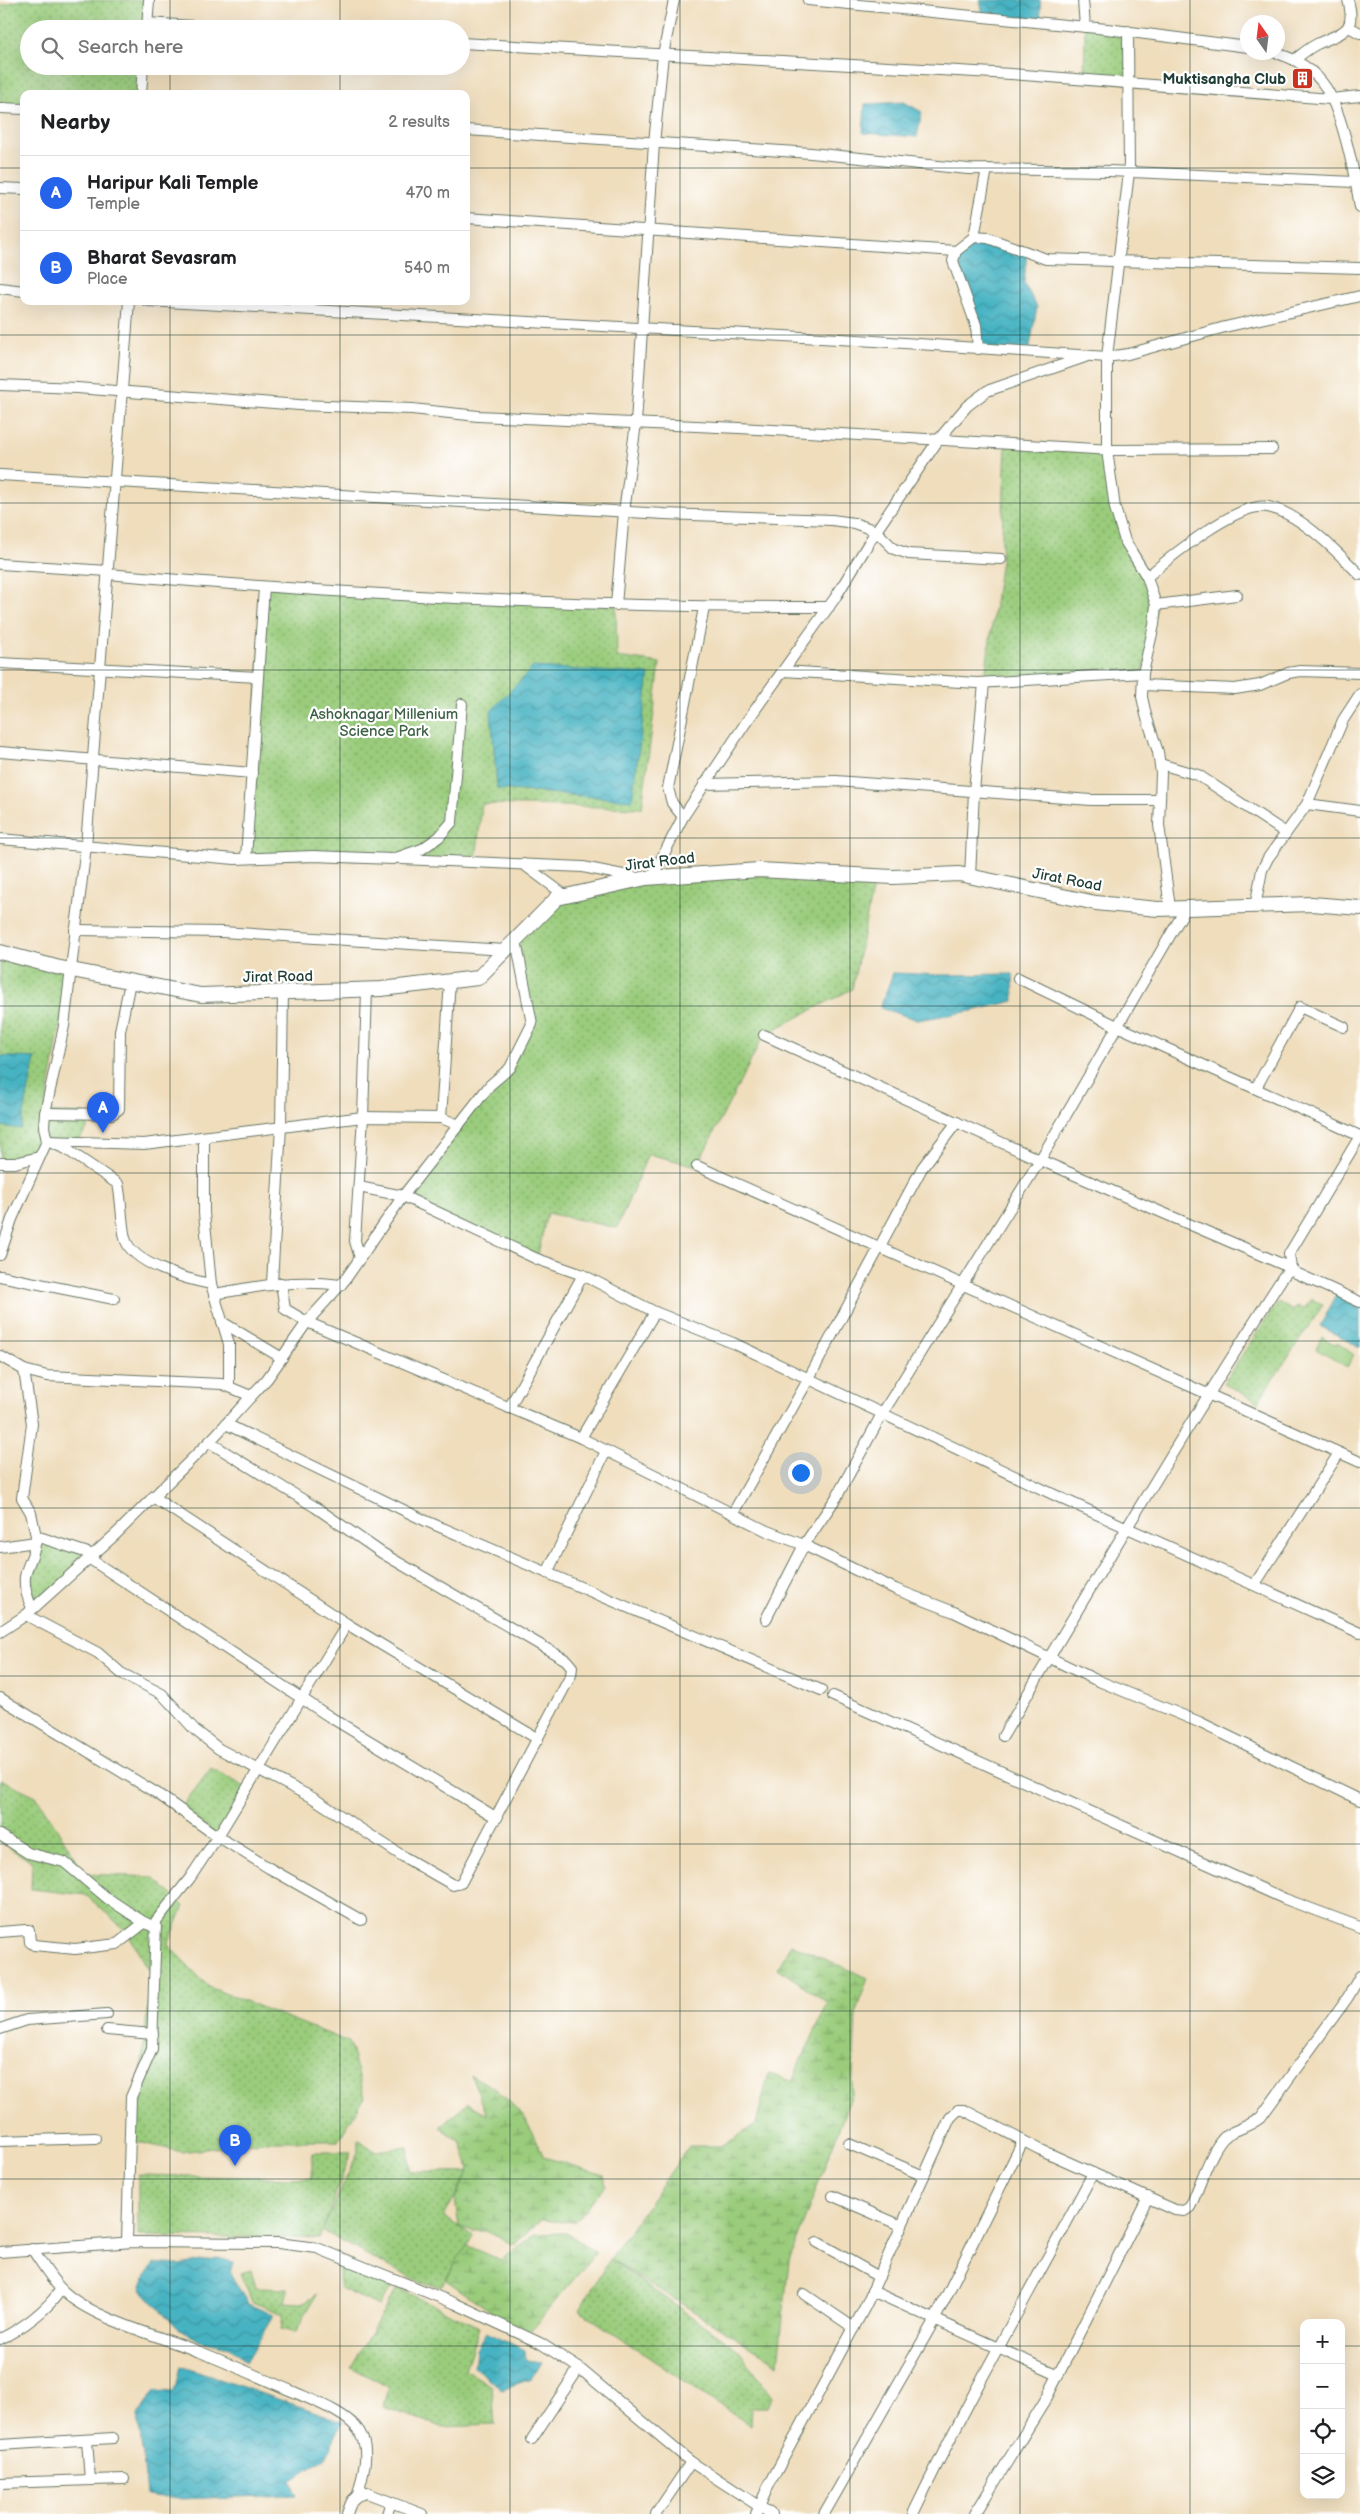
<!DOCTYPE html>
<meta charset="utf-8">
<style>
:root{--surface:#fff;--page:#f6f6f6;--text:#202124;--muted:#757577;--line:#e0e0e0;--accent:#2563eb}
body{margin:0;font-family:"Balsamiq Sans",sans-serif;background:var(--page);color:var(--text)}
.controls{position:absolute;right:15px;bottom:15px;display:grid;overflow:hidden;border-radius:10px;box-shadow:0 5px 20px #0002}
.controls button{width:45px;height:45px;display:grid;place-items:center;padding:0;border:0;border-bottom:1px solid var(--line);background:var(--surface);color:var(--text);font:25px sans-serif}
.compass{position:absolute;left:1240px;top:15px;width:45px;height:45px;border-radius:50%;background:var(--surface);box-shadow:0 5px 20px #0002;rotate:346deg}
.you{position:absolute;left:800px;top:1472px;width:18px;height:18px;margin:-12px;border:4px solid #fff;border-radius:50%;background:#1a73e8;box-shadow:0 0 0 8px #1a73e833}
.badge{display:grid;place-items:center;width:32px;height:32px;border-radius:50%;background:var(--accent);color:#fff;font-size:16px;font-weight:700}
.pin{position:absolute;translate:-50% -41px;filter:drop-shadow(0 1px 2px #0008)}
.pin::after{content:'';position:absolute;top:26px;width:18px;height:15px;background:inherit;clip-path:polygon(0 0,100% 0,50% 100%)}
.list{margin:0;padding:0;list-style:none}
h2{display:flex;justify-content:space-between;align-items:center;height:65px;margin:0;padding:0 20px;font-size:21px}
h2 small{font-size:16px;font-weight:400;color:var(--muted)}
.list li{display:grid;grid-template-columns:32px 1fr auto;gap:15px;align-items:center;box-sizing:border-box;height:75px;padding:0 20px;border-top:1px solid var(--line)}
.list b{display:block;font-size:19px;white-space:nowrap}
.list p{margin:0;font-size:16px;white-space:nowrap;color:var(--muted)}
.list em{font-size:16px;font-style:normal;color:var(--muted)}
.icon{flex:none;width:28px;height:28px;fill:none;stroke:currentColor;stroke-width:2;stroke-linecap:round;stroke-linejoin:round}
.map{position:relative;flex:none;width:1360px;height:2514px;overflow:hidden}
.search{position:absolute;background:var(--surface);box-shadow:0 5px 20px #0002;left:20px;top:20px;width:450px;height:55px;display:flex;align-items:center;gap:12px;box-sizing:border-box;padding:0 18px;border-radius:28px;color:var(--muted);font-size:19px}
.panel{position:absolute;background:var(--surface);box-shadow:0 5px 20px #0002;left:20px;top:90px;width:450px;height:215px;border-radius:10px}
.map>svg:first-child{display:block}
</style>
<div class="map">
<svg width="1360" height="2514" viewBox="0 0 1360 2514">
<defs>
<pattern id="wetland-marsh" width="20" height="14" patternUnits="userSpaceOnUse" patternTransform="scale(1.25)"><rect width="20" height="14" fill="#9acc7b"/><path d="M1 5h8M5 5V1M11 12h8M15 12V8" fill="none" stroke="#7da766"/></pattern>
<pattern id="park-dots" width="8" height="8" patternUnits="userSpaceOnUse" patternTransform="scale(1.25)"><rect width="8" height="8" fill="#9acc7b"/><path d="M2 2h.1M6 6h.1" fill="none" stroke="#7da766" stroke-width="1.8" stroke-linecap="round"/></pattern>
<pattern id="water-waves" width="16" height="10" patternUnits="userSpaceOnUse" patternTransform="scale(1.25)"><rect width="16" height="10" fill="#46b3c2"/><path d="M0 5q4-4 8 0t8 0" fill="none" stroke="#3a939e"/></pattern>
</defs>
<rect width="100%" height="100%" fill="#fff"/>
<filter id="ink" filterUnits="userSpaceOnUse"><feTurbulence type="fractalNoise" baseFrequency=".02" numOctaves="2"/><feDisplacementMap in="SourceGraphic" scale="10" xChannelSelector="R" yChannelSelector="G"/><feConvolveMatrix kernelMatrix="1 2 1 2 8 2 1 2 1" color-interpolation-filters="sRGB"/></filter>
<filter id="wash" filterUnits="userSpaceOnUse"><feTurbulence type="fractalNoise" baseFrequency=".0096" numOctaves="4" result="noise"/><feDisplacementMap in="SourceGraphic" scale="20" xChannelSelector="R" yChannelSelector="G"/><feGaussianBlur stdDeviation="1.12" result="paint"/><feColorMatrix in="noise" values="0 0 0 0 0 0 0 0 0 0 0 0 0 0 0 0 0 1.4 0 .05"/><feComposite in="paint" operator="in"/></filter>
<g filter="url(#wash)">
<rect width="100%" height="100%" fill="#efddbc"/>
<!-- grass -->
<polygon fill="#9acc7b" stroke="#5c8458" points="1322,1337 1334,1344 1339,1344 1354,1355 1347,1367 1316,1349"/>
<!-- wetland -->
<g fill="url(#wetland-marsh)" stroke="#5c8458">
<polygon points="791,1944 868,1978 856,2011 852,2094 789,2261 778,2364 610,2259 689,2146 723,2146 756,2124 769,2074 792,2081 828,2003 778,1968"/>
<polygon points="471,2075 496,2089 524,2116 544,2157 604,2175 606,2186 574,2222 542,2219 514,2245 486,2231 473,2231 459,2227 455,2199 469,2168 460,2141 440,2127 468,2103 487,2115"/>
<polygon points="567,2233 596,2253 526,2336 446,2280 466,2245 501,2260 536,2234"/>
</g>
<!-- park -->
<g fill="url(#park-dots)" stroke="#5c8458">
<polygon points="20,0 149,0 146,29 29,29 29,66 143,66 141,94 24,94 24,109 0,107 0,6"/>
<polygon points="1085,27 1128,31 1127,83 1084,80"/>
<polygon points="1006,443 1107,450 1115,508 1156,605 1143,673 984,683 1001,559"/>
<polygon points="264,587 616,605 617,657 660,663 642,808 482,804 476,861 246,858"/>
<polygon points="682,875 875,876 852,989 764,1035 697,1166 648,1154 617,1228 547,1213 537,1259 403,1196 510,1068 532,1024 516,940 557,898"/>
<polygon points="0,952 70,970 45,1112 85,1114 88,1127 78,1142 47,1141 39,1157 0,1163"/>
<polygon points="1312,1299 1323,1305 1258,1402 1223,1383 1278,1302 1293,1311 1297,1306 1304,1309"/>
<path d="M42,1538L91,1556L38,1602C23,1573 39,1565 42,1538Z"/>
<polygon points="211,1768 247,1788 218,1836 180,1809"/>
<polygon points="0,1779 36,1796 86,1874 153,1877 184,1906 168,1945 209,1987 349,2042 365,2097 338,2141 268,2141 182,2152 134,2141 151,1973 126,1931 86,1895 31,1889 32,1862 0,1842"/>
<polygon points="358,2139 375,2151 408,2147 410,2171 468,2172 444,2217 473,2236 441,2286 420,2283 322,2231 319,2238 138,2236 138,2175 312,2178 312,2152 351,2152 323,2229 358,2152"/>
<polygon points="330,2258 394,2284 379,2306 340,2288 339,2269"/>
<polygon points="610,2259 740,2351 772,2397 768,2407 751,2407 750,2426 579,2310"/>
<polygon points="251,2270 256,2288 288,2289 285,2302 302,2303 317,2294 295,2333 281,2329 283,2314 252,2302 240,2273"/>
<polygon points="397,2288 479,2327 465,2370 492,2386 495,2425 442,2427 383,2407 388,2387 351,2367"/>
</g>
<!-- water -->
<g fill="url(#water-waves)" stroke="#32787b">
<polygon points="980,0 1040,0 1041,22 983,16"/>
<polygon points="904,102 922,112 917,137 863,133 865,104"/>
<polygon points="974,237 1027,251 1024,283 1037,307 1029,352 978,349 953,261"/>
<polygon points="533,667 649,674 632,800 497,789 491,711"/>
<polygon points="893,973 942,975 1013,974 1014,1001 977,1010 918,1020 880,1008"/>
<polygon points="0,1056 35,1058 21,1129 0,1126"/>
<polygon points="1337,1294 1360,1305 1360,1347 1320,1326"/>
<polygon points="218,2258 233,2262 230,2273 248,2304 274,2315 246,2362 229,2347 200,2341 178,2328 141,2290 146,2275 155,2263 179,2265"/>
<polygon points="486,2332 525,2350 526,2360 541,2362 531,2379 502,2389 474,2367 476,2350"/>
<polygon points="180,2366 343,2421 325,2458 290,2481 298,2495 177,2499 147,2495 138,2415 155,2391 174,2392"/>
</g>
</g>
<g filter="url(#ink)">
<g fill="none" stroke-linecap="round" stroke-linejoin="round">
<defs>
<g id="minor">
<polyline points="808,0 1107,29 1248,47"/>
<polyline points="1083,0 1085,27"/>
<polyline points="147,23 241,29"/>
<polyline points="1349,27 1360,33"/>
<polyline points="147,28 149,0"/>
<polyline points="1128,31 1129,172 1107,357 1107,450 1115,508 1125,541 1147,577 1156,605 1154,625 1143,673 1142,697 1146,715 1158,752 1161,773 1159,825 1170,908"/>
<polyline points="461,43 1011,74 1331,99 1360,96"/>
<path d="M1273,52C1294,58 1314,69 1326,88C1343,115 1355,176 1360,207"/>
<path d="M1294,60C1302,54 1309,48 1317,44C1342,32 1357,33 1348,0"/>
<polyline points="141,94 143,66"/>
<polyline points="0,108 24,109"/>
<polyline points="466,130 811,153 968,169 1109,171 1355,182"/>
<polyline points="0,188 24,189"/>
<polyline points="466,218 956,251"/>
<polyline points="974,237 987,169"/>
<polyline points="0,288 24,291"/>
<path d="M129,301L86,846L64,1026L45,1113L44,1127L47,1141L66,1149L118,1184C122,1202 121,1221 125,1238C131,1264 189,1280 211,1284L229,1344V1386"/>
<polyline points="147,301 875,341 1107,357 1128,354 1225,327 1360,296"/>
<polyline points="978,349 976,325 953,261 956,251 974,237 988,238 1046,259 1360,268"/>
<polyline points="0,385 77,388 299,405 412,409 478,416 739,428 1112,450 1272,449"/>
<polyline points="0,475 664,514 832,520 854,523 876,531 894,549 909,554 1001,559"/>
<polyline points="0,564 108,571"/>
<path d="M107,574C347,595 588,608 829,607"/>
<path d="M1147,577C1169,558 1238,501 1268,507C1300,513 1338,553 1360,575"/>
<polyline points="616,605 624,512 636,423 654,143 663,55 674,0"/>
<polyline points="1156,605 1237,595"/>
<polyline points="0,663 258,677"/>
<polyline points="783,671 977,683 1143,673"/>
<polyline points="1143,685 1235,689 1260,685 1288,673 1300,671 1360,673"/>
<polyline points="0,752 252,773"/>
<polyline points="1160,764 1198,775 1286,833"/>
<polyline points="704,784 836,781 1091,800 1160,800"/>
<polyline points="1307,804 1360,811"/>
<polyline points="683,817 672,803 668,788 704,608"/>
<polyline points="0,839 235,859 313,856 393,859 422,849 439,837 452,822 462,704"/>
<polyline points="246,858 264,587"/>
<polyline points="402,859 583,867 638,878"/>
<polyline points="523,864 566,896"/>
<polyline points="652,877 683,817 747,721 835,598 876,531 939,439 967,406 987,391 1085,357"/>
<polyline points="970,877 974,791 984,683"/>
<polyline points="1255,907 1262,870 1268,858 1307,804 1343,720 1360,694"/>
<polyline points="75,930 222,932 505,950"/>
<polyline points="1018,978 1117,1026 1360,1136"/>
<path d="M764,1035L1040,1160L1291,1268L1283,1277C1186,1427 1094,1581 1003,1736"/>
<polyline points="1256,1088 1300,1007 1344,1027"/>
<polyline points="45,1113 112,1114 119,1109 120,1031 130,982"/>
<polyline points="441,1118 450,980"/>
<polyline points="1360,1136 1289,1254 1291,1268 1296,1273 1360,1302"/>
<polyline points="204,1137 204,1213 211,1284"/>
<polyline points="0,1163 15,1163 39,1157"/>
<polyline points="697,1166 1360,1462"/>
<polyline points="359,1187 403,1196 537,1259 583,1275 655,1312 733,1343 1061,1498 1360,1633"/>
<polyline points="0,1255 12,1219 47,1141 144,1144 363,1117 441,1118 459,1125"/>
<polyline points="360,1258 355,1241 363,1117 367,990"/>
<polyline points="0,1276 114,1299"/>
<polyline points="272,1283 281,1127 283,993"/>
<polyline points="281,1283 285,1309 307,1322 581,1438 767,1531 804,1545 895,1589 954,1612 1094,1679 1199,1722 1360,1800"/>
<path d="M214,1294C259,1286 295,1279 341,1285"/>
<polyline points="222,1322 282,1358"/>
<polyline points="0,1356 24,1370 47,1376 222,1384 251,1396"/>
<polyline points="24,1370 32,1424 22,1498 31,1513 36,1536 94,1555"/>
<polyline points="509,1408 583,1275"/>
<polyline points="226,1424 426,1521 821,1690"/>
<polyline points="581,1438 655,1312"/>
<polyline points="153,1497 347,1624 538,1739"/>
<polyline points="733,1513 808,1380 922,1168 957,1122"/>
<polyline points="0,1547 36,1542"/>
<polyline points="90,1559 330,1717 497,1818"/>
<polyline points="547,1573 606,1451"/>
<polyline points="1255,1584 1339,1453"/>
<path d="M32,1608C14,1568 35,1568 36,1536"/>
<polyline points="26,1615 98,1653 121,1673 162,1694 195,1730 219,1749 313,1798 404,1857 453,1885 461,1883 571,1675 572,1667 566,1660 382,1553 315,1507 209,1442"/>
<polyline points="766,1619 804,1545 836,1498 882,1414 1040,1160 1186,908"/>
<polyline points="0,1632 26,1615 116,1534 214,1437 267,1379 307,1322 345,1280 403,1196 490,1085 510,1068 532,1024 516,940"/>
<polyline points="833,1696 1285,1899 1360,1927"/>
<polyline points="0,1698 158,1794 214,1834 269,1868 361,1920"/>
<polyline points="0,1835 28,1853 64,1862 107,1898 142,1921 156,1928"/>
<polyline points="0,1932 26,1930 29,1930 30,1942 34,1945 75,1949 117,1944 144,1923"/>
<polyline points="0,2029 27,2020 107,2014"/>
<polyline points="107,2030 153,2034"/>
<polyline points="0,2141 95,2138"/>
<polyline points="849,2144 924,2176"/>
<polyline points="833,2196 902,2226"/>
<polyline points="127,2242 131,2097 152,2049 156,1921 190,1878 218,1836 347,1624"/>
<polyline points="817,2242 879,2277"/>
<path d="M32,2249C41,2262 50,2278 61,2289C91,2319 160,2336 200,2352C231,2364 263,2379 294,2392C314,2401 347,2413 359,2431C371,2450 363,2475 358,2494"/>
<polyline points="0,2252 133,2242 278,2243 317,2248 454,2303 540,2343 579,2368 691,2462 771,2514"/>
<polyline points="872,2291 1058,2375"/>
<polyline points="804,2294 854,2328"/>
<path d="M0,2339C21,2329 48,2310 61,2289"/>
<polyline points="532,2439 579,2368"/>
<polyline points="87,2440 90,2480"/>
<polyline points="0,2445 113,2438"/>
<polyline points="0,2483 124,2479"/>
<path d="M347,2514C351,2501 353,2495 367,2493L422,2514"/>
<polyline points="387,2514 391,2502"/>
<polyline points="656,2514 691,2462"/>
<path d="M756,2514L767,2489L866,2305L950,2118L958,2110H964L1039,2149L1175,2210L1184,2211L1190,2207C1199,2189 1212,2145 1227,2135C1239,2128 1251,2126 1261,2117L1348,1997L1360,1976"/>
<polyline points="824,2514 935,2319 1023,2141"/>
<path d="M913,2514C968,2398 1033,2287 1093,2173"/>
<polyline points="975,2514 1046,2399 1148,2197"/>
</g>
<polyline id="secondary" points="0,952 56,967 201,995 381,989 478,978 557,898 646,878 759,870 893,877 959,874 1096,903 1158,909 1312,904 1360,908"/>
</defs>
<!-- minor casing -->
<use href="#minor" stroke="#687564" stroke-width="12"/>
<!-- secondary casing -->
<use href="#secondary" stroke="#687564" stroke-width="16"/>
<!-- minor -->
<use href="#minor" stroke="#fff" stroke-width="10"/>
<!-- secondary -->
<use href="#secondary" stroke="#fff" stroke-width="14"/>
</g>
</g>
<!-- grid -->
<path fill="none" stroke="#1f3d34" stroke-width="1" stroke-opacity="0.55" d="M170,0V29M340,0V29M510,0V2514M680,0V2514M850,0V2514M1020,0V2514M1190,0V2514M170,66V94M340,66V94M0,168H24M466,168H1360M170,301V2514M340,301V2514M0,335H1360M0,503H1360M0,670H1360M0,838H1360M0,1006H1360M0,1173H1360M0,1341H1360M0,1508H1360M0,1676H1360M0,1844H1360M0,2011H1360M0,2179H1360M0,2346H1304M1341,2346H1360"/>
<!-- icons -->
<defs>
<symbol id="building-square" viewBox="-11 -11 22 22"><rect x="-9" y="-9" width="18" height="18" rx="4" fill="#c8321e" stroke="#fff"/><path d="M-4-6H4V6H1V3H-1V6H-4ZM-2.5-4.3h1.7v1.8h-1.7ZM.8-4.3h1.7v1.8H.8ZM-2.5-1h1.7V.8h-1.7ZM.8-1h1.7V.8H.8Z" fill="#fff"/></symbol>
</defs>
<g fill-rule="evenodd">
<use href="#building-square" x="1290" y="66" width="25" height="25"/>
</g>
<g text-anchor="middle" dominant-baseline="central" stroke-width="4.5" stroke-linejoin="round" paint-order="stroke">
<!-- poi labels -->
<g font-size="15" font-weight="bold" fill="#1f3d34" stroke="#fff" text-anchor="end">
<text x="1286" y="79">Muktisangha Club</text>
</g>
<!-- park labels -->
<g font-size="15" fill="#3e6146" stroke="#fff">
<text x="384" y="714">Ashoknagar Millenium<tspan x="384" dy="17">Science Park</tspan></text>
</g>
<!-- street labels -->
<g font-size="15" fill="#1f3d34" stroke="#fff">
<text transform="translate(660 862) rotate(-7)">Jirat Road</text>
<text transform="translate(1067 880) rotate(11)">Jirat Road</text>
<text transform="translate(278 977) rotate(-1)">Jirat Road</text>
</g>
</g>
</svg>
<div class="controls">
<button>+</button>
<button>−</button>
<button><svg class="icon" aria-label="locate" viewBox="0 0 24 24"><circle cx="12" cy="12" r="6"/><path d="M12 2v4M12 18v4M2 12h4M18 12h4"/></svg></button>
<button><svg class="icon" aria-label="layers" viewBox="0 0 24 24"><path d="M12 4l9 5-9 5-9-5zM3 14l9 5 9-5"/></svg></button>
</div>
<svg class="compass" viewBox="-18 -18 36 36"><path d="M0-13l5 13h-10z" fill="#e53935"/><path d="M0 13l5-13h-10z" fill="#757577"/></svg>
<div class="you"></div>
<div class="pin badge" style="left:103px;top:1133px">A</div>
<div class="pin badge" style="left:235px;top:2166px">B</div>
<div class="search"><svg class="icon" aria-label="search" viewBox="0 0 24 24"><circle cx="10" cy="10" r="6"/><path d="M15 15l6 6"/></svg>Search here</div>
<section class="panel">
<h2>Nearby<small>2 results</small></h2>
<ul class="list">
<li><span class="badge">A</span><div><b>Haripur Kali Temple</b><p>Temple</p></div><em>470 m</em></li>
<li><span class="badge">B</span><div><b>Bharat Sevasram</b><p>Place</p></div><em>540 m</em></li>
</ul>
</section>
</div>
